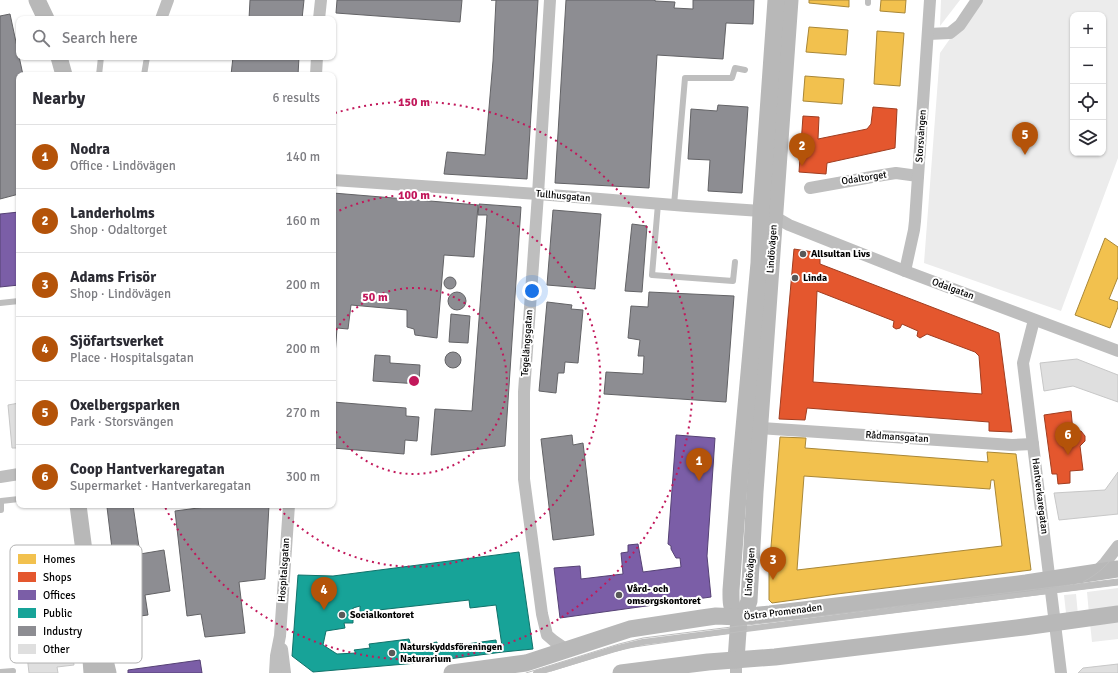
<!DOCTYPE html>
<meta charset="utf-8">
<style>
:root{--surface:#fff;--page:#f2f2f3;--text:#2b2b33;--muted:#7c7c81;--line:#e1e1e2;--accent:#b45309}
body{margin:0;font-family:Signika,sans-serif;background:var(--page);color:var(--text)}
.controls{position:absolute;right:12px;top:12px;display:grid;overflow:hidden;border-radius:8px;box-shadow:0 1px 3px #0004}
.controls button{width:36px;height:36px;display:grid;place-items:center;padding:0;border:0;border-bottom:1px solid var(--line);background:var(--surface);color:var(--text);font:20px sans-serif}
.you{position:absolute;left:532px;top:291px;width:14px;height:14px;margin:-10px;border:3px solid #fff;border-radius:50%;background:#1a73e8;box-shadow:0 0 0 6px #1a73e833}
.badge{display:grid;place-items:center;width:26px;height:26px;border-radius:50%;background:var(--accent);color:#fff;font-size:13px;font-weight:700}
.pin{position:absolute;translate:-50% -33px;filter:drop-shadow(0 1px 2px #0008)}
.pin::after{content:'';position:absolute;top:21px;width:14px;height:12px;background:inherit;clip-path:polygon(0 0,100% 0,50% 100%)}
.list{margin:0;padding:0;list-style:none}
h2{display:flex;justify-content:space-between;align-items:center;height:52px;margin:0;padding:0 16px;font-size:17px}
h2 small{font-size:13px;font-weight:400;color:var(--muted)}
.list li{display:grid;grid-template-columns:26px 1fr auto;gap:12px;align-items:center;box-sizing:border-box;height:64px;padding:0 16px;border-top:1px solid var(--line)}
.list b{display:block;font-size:15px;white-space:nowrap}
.list p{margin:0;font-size:13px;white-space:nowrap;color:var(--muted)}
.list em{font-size:13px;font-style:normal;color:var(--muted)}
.icon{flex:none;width:22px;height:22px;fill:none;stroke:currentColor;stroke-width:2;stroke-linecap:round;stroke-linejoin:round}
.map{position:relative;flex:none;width:1118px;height:673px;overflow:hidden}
.search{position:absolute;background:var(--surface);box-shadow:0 1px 3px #0004;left:16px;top:16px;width:320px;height:44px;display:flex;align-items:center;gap:10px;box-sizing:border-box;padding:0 14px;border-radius:8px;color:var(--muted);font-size:15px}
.panel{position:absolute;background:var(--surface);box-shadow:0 1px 3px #0004;left:16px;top:72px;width:320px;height:436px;border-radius:8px}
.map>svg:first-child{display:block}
</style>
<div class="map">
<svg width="1118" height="673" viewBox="0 0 1118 673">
<rect width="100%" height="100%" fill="#fff"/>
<!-- green -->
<g fill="#ececec" fill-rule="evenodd">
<polygon points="941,0 960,0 940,26"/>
<path d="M977,0H1118V158L1061,311L924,263L940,53ZM1073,15H1103V153H1073Z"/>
<polygon points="1118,588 1118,610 1089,614 1087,592"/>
<polygon points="1076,594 1078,615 1066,613 1064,595"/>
<polygon points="1118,617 1118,639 1092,642 1090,623"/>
</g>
<!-- homes -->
<g fill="#f2c14e" stroke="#a98737" fill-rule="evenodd">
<polygon points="809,0 849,0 849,7 809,3"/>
<polygon points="881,0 906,0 905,13 880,11"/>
<polygon points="809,27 848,30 846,55 806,52"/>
<polygon points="877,31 904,33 900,86 874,84"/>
<polygon points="805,76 844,79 842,104 803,101"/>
<polygon points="1105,238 1118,247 1118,277 1109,299 1118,302 1118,307 1110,328 1075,315"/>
<path d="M780,437L806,438L805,448L988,462L987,452L1016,454L1031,570L837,594L772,603L769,600V571ZM804,476L990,489L991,480H994L1002,546L797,570Z"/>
</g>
<!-- shops -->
<g fill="#e4572e" stroke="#a03d20" fill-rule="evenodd">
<polygon points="873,107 897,109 895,148 827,163 826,174 799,172 803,116 819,117 818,139 867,129 871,124"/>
<path d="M794,249L820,253V264L999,333L1012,432L989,431V422L807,408L805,420L779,419ZM817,291L894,321L893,327L896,329L900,328L902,324L918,331L917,336L920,338L927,334L975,352L979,356L982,394L813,382Z"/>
<polygon points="1071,411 1073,431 1081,431 1085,436 1085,441 1080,446 1083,470 1070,471 1070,483 1058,484 1057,474 1052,474 1044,415"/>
</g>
<!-- offices -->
<g fill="#7b5ea7" stroke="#564275">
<polygon points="19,212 19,285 0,287 0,214"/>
<polygon points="676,435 715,438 707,556 711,597 560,618 554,568 580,566 581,579 623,574 621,553 628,552 628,545 638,544 643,572 681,567 680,558 676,558 671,549 671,546 668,544"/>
<polygon points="200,660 202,673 128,673 128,670"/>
</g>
<!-- public -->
<path fill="#17a398" stroke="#10726a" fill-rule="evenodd" d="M519,552L533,649L503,652L417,663L313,672L292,656L298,575L333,576ZM469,600L470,608L496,605L502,646L497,649L496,640L437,648V642L411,646L409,639L369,644L370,648L354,650L356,653L337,654L323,645L326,631L345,628L344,623H353V608L360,606V612Z"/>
<!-- industry -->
<g fill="#8d8d92" stroke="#636366">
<polygon points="250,0 304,0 302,19 249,19"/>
<polygon points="337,0 462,0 460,22 336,13"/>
<polygon points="491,0 538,0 527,179 444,174 447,152 485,155 493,61 496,0"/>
<polygon points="566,0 655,0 655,1 675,2 674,8 693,9 693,0 754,0 753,24 726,23 723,59 657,55 649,188 555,183"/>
<polygon points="10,14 23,75 19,75 19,194 0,199 0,16"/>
<polygon points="233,57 299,57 298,75 231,75"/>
<polygon points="718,105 748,107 742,193 708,191 710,160 688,159 691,109 717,111"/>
<polygon points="333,193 478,205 474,257 444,255 437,338 415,335 414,329 407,327 407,310 351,305 348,329 337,328 333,383"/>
<polygon points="479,204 521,207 505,446 431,455 435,409 472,411 487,215 478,215"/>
<polygon points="553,210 601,214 595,289 547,285"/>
<polygon points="632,224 647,226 642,292 625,291"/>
<circle cx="450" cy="283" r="6"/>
<circle cx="457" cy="301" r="9"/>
<polygon points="649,292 734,296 726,402 604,394 606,372 643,374 644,356 638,356 640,340 628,338 631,306 648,307"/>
<polygon points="547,302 572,305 571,309 583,310 578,363 565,362 564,373 558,373 556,393 539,391"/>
<polygon points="451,314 470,316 468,343 449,342"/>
<circle cx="453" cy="360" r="8"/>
<polygon points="375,355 390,356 390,363 420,365 419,384 373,381"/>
<polygon points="333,402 406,408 406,416 419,417 417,441 405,440 404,454 333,448"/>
<polygon points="572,435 573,445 583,443 594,535 553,540 541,439"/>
<polygon points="121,505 133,505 140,554 164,550 170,591 145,595 148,615 124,618 123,609 125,609 124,602 120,603 118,591 113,592 108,557 113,557 107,507"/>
<polygon points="221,505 269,505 265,579 239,582 245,633 205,637 201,614 187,616 175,511"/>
</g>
<!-- building -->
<g fill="#dfdfdf" stroke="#c7c7c7">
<polygon points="1077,359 1118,375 1118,402 1073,386 1044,391 1040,363"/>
<polygon points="19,403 19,448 12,448 8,405"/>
<polygon points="1118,472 1118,514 1059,520 1054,493 1105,490"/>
<polygon points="70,633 74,665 57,667 58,673 29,673 25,638"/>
<polygon points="1118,664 1118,673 1078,673 1083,668"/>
</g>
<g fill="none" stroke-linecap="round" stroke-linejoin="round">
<!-- service -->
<g stroke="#bebebe" stroke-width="6">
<polyline points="868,3 868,0"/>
<polyline points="99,75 101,57"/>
<polyline points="144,75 147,57"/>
<polyline points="658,204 652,275 733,281 735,262"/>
<polyline points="674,205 685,78 732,78 735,68 745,70"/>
<polyline points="0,303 19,301"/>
<polyline points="1,510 1,501 19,499"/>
<polyline points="0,672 13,671"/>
<polyline points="536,673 614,649 643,642 1118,582"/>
</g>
<!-- minor -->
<g stroke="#bebebe" stroke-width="12">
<polyline points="550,0 538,194 524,392 524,479 542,614 547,635 554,641 567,650"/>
<polyline points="161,19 168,0"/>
<polyline points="319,19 321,0"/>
<polyline points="928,34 950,33 960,25 977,0"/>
<polyline points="316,75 317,57"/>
<polyline points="333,180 538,194 687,206 761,211 775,217 789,225 905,271 1118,351"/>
<polyline points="810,188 883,175 896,173 918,176"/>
<polyline points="905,271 914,230 915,221 930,0"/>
<polyline points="1034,320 1023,363 1061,673"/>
<polyline points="760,428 1012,445 1033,444"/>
<polyline points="0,477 19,474"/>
<polyline points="1096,572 1105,563 1118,546"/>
<polyline points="282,649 285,673"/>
<polyline points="736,660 736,673"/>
<polyline points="275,673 276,656 280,636 289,505"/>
</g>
<!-- secondary -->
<g stroke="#b8b8b8" stroke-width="17">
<polyline points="37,0 46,19"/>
<polyline points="59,57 64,75"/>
<polyline points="78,505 90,597 90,646 92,673"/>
<polyline points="739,617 746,609 749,601 755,492 790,0"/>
<path d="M739,617C730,606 731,604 731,590L740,472L759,263L761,211L776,0"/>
<polyline points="97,627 108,673"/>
<polyline points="736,660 739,617"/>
<polyline points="452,673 526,663 630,629 702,618 716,616 739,617 770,614 1026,583 1118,569"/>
<polyline points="621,673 708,662 775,657 1024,627 1118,614"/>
</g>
<!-- tram -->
<g stroke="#bebebe" stroke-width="1">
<path d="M1083,582C1098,574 1109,564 1118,551"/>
<polyline points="551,671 627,648 744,631 1118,585"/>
<polyline points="526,673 619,644 643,638 1118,579"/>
</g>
</g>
<!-- distance rings -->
<g fill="none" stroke="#c2185b" stroke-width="2" stroke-dasharray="2 4">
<path d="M333 335A93 93 0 1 1 333 427"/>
<path d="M334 213A186 186 0 1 1 276 505"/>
<path d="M335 113A279 279 0 1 1 164 505"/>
</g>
<!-- markers -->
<g fill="#595959" stroke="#fff" stroke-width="1.5">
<circle cx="803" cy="254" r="4"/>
<circle cx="795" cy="278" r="4"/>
<circle cx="619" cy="595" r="4"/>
<circle cx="342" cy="615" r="4"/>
<circle cx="392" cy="653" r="4"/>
</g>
<g text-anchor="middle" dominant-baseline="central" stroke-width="4" stroke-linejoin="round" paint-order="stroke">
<!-- street labels -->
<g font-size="10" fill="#000" stroke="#fff">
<text transform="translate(921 136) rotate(-86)">Storsvängen</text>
<text transform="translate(864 178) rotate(-9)">Odaltorget</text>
<text transform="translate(563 196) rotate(5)">Tullhusgatan</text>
<text transform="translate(772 249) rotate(-86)">Lindövägen</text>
<text transform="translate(953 289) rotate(20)">Odalgatan</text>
<text transform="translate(527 343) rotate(-86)">Tegelängsgatan</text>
<text transform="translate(897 437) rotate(4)">Rådmansgatan</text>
<text transform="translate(1040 496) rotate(83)">Hantverkaregatan</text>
<text transform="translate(284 570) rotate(-86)">Hospitalsgatan</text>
<text transform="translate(750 572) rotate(-86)">Lindövägen</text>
<text transform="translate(783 612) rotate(-7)">Östra Promenaden</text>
</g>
<!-- poi labels -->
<g font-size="10" font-weight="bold" fill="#000" stroke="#fff" text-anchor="start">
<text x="811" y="254">Allsultan Livs</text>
<text x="803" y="278">Linda</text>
<text x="627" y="589">Vård- och<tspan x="627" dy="12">omsorgskontoret</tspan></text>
<text x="350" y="615">Socialkontoret</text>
<text x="400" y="647">Naturskyddsföreningen<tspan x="400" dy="12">Naturarium</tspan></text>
</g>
</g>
<!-- legend -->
<rect x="10" y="545" width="132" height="118" rx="6" fill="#fff" stroke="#b2b2b2" stroke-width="1"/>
<rect x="18" y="554" width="18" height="10" fill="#f2c14e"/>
<rect x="18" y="572" width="18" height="10" fill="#e4572e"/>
<rect x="18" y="590" width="18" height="10" fill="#7b5ea7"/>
<rect x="18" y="608" width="18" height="10" fill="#17a398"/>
<rect x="18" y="626" width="18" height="10" fill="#8d8d92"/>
<rect x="18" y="644" width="18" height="10" fill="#dfdfdf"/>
<g font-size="11" fill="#000">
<text x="43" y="563">Homes</text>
<text x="43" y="581">Shops</text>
<text x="43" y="599">Offices</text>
<text x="43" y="617">Public</text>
<text x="43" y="635">Industry</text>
<text x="43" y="653">Other</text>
</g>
<circle cx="414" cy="381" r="6" fill="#c2185b" stroke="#fff" stroke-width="2"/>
<g font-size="12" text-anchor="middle" font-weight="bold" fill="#c2185b" stroke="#fff" stroke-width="4" stroke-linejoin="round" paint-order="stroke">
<text x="414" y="106">150 m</text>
<text x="414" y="199">100 m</text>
<text x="375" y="301">50 m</text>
</g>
</svg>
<div class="controls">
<button>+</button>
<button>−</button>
<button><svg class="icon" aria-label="locate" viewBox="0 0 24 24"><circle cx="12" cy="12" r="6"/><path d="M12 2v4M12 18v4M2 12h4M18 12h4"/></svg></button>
<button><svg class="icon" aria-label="layers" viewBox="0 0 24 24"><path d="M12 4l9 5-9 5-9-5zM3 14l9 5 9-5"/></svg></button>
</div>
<div class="you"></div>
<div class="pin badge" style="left:699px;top:481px">1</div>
<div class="pin badge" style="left:802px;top:166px">2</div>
<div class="pin badge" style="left:773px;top:580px">3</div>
<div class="pin badge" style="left:324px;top:610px">4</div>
<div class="pin badge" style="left:1025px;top:155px">5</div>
<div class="pin badge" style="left:1068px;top:455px">6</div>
<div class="search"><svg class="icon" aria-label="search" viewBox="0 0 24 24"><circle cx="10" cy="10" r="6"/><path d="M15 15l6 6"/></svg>Search here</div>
<section class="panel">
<h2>Nearby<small>6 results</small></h2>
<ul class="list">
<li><span class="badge">1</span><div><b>Nodra</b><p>Office · Lindövägen</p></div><em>140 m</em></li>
<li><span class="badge">2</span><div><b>Landerholms</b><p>Shop · Odaltorget</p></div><em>160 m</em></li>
<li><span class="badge">3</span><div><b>Adams Frisör</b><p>Shop · Lindövägen</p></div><em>200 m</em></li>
<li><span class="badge">4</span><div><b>Sjöfartsverket</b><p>Place · Hospitalsgatan</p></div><em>200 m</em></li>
<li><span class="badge">5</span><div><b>Oxelbergsparken</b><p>Park · Storsvängen</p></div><em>270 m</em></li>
<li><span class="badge">6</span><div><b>Coop Hantverkaregatan</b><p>Supermarket · Hantverkaregatan</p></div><em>300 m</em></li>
</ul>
</section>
</div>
